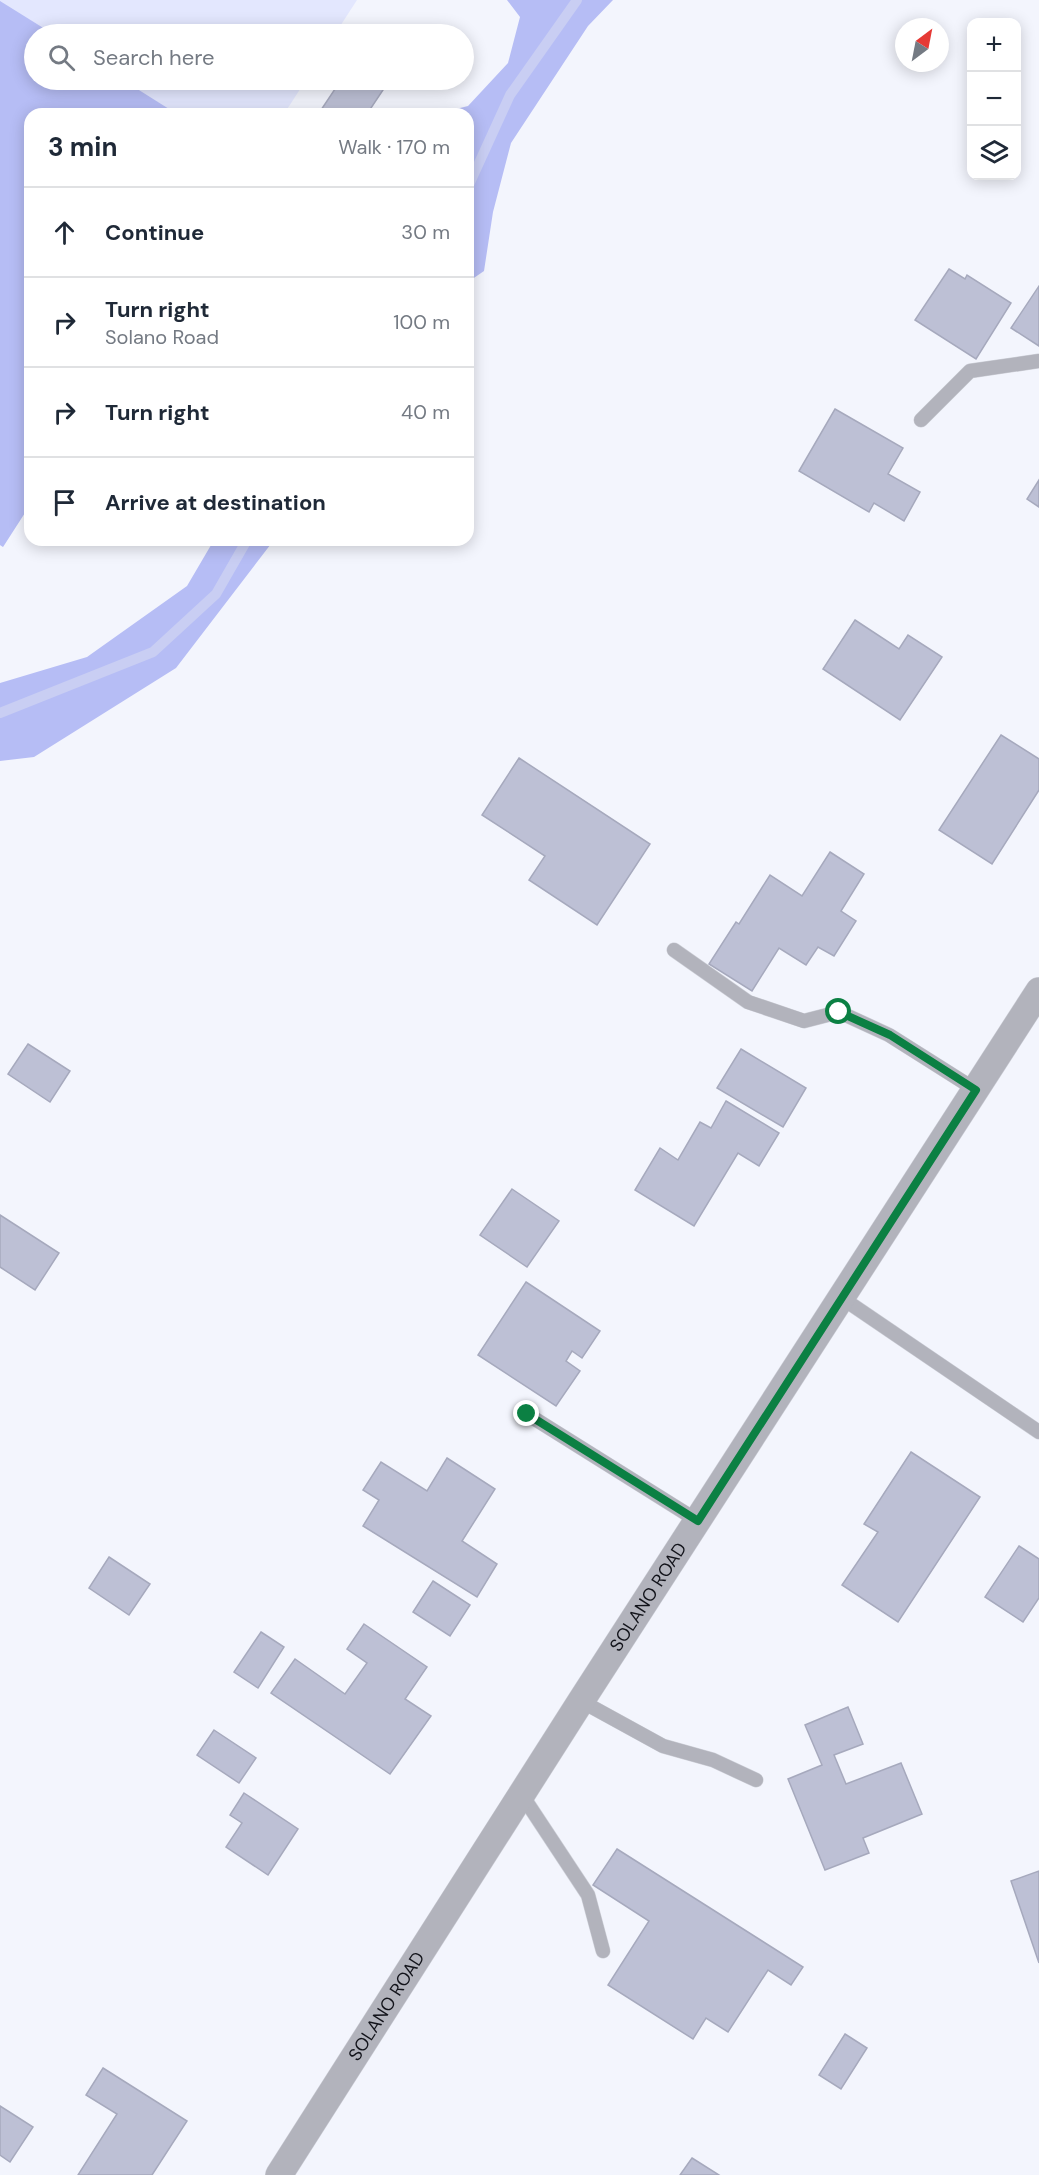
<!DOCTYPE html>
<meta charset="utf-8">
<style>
:root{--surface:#fff;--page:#f6f6f7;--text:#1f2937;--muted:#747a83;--line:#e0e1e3}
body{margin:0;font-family:"DM Sans",sans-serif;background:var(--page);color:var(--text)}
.controls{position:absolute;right:18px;top:18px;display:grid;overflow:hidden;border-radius:12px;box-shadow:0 3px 15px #0003}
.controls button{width:54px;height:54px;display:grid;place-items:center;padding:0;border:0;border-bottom:2px solid var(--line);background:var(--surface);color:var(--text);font:30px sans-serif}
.compass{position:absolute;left:895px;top:18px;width:54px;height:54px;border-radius:50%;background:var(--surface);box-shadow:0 3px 15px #0003;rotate:32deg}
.stop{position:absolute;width:18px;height:18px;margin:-14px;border:4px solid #0b8043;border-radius:50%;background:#fff}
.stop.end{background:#0b8043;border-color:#fff;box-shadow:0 2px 6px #0008}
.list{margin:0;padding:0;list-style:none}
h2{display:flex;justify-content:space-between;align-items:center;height:78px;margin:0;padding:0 24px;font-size:26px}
h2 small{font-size:20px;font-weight:400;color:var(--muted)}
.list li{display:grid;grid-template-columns:39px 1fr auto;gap:18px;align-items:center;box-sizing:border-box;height:90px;padding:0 24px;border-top:2px solid var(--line)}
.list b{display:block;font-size:22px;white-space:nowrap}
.list p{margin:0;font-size:20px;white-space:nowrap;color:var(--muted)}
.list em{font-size:20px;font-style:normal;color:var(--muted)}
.icon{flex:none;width:33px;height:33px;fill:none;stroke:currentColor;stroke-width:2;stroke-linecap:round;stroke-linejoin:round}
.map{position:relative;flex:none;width:1039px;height:2175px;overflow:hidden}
.search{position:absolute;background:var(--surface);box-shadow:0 3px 15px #0003;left:24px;top:24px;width:450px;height:66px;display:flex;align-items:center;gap:15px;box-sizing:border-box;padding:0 21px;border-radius:33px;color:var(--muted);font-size:22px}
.panel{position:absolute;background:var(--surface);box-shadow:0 3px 15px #0003;left:24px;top:108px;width:450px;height:438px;border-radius:18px}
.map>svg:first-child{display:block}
</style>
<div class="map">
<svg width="1039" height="2175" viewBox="0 0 1039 2175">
<rect width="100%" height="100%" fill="#f3f5fd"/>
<!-- built -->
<polygon fill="#e3e7fe" points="0,0 357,0 335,34 34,34 34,80 306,80 284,114 30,114 30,505 3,547 0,545"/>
<!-- green -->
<g fill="#b6bdf5">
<polygon points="507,0 613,0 588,26 511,143 493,212 484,271 468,282 468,114 436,114 468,106 508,63 520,17"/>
<polygon points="0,1 53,34 34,34 34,80 123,80 177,114 30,114 30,505 3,547 0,545"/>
<polygon points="214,540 274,540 176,668 34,757 0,761 0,683 87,657 187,586"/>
</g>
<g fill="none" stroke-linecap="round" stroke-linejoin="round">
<!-- stream -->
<g stroke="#c9cef3" stroke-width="10">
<polyline points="468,187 510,95 577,0"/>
<polyline points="0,713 153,652 216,594 247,540"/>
</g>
</g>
<!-- building -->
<g fill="#bdc0d5" stroke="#a6a9bd" stroke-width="1.5">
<polygon points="341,80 373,80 385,87 367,114 321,114 319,113"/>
<polygon points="949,269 965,279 967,275 1011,303 976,359 915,320"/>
<polygon points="1039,286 1039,346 1011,328"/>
<polygon points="835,409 903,448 888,474 920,492 904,521 874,503 869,512 799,471"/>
<polygon points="1039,480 1039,507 1027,499"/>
<polygon points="855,620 899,649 908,635 942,657 900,720 823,669"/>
<polygon points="1001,735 1039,759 1039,790 992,864 939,830"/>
<polygon points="519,758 650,844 597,925 529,880 545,856 482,815"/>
<polygon points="830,852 864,874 841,911 856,921 834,956 818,947 806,965 779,948 752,991 709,964 736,922 739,924 770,875 802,896"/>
<polygon points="28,1044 70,1071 50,1102 8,1074"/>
<polygon points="741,1049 806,1088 783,1127 717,1088"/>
<polygon points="726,1101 779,1133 759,1166 738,1153 694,1226 635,1190 660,1148 678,1160 700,1122 711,1128"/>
<polygon points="512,1189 559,1221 527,1267 480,1235"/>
<polygon points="0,1215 59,1253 35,1290 0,1267"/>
<polygon points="526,1282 600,1331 582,1358 572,1351 566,1361 580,1371 556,1406 478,1355"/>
<polygon points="911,1452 980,1497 898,1622 842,1585 878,1532 864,1524"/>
<polygon points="447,1458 495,1489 462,1541 497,1564 477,1597 363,1526 379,1500 363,1490 381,1462 427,1491"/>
<polygon points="1019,1546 1039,1559 1039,1598 1023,1622 985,1597"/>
<polygon points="109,1557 150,1584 129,1615 89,1588"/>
<polygon points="433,1581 470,1605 450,1636 413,1612"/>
<polygon points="364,1624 427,1667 405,1699 431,1716 390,1774 271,1693 295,1659 345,1694 367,1663 347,1649"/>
<polygon points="261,1632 284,1647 258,1688 234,1672"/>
<polygon points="848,1707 863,1744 834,1755 846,1784 901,1763 922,1814 863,1838 869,1853 825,1870 788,1779 822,1765 805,1725"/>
<polygon points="214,1730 256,1758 239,1783 197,1755"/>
<polygon points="244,1793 298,1829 268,1875 226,1847 242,1823 230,1815"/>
<polygon points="617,1849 803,1967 791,1985 768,1970 728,2032 706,2018 693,2039 608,1985 649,1921 593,1885"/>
<polygon points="1039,1871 1039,1963 1011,1881"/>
<polygon points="845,2034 867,2048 841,2089 819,2075"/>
<polygon points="103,2068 187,2121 152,2175 78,2175 117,2114 86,2095"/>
<polygon points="0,2106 33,2127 10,2162 0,2155"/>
<polygon points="692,2158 719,2175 680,2175"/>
</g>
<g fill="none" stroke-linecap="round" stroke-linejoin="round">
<defs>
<g id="service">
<polyline points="921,420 970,371 1039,361"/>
<polyline points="674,950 748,1002 804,1021 839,1012 889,1035 976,1090"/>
<polyline points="842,1298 1039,1432"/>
<polyline points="527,1414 698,1521"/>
<polyline points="581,1701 663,1746 713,1760 756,1780"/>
<polyline points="522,1795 588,1895 603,1951"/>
</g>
<g id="minor">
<path id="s1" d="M279,2175L581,1701L1039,991"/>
</g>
</defs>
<!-- service casing -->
<use href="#service" stroke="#cfd1d9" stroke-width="15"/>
<!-- minor casing -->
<use href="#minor" stroke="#cfd1d9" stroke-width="28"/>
<!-- service -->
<use href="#service" stroke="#b2b3bc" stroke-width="14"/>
<!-- minor -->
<use href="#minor" stroke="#b2b3bc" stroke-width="27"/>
</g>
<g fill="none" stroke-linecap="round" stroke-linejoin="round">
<!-- route -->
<polyline stroke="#0b8043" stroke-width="8" points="527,1414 698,1521 976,1090 890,1035 839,1012"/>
</g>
<g text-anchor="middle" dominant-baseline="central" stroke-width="6" stroke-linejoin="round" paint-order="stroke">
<!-- street labels -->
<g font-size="18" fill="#12131a" stroke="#f3f5fd">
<text stroke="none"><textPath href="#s1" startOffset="686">SOLANO ROAD</textPath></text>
<text stroke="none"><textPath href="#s1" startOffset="200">SOLANO ROAD</textPath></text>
</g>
</g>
</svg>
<div class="controls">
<button>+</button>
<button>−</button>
<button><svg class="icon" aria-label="layers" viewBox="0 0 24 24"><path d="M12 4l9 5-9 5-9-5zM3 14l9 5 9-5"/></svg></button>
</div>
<svg class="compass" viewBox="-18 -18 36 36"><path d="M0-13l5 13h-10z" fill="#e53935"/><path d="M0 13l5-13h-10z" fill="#747a83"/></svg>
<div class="stop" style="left:839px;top:1012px"></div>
<div class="stop end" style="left:527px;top:1414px"></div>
<div class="search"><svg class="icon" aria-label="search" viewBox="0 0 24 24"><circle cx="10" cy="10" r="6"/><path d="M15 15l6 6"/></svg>Search here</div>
<section class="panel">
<h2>3 min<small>Walk · 170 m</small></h2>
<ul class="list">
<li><svg class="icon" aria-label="ahead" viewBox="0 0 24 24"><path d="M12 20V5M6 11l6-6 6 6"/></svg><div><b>Continue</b></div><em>30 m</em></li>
<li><svg class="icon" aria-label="right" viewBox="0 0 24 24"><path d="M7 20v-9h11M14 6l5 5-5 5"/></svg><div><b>Turn right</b><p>Solano Road</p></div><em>100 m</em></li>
<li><svg class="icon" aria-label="right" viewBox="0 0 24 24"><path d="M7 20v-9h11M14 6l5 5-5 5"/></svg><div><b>Turn right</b></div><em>40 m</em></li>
<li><svg class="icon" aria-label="arrive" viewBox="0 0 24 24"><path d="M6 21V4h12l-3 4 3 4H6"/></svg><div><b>Arrive at destination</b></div></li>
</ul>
</section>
</div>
